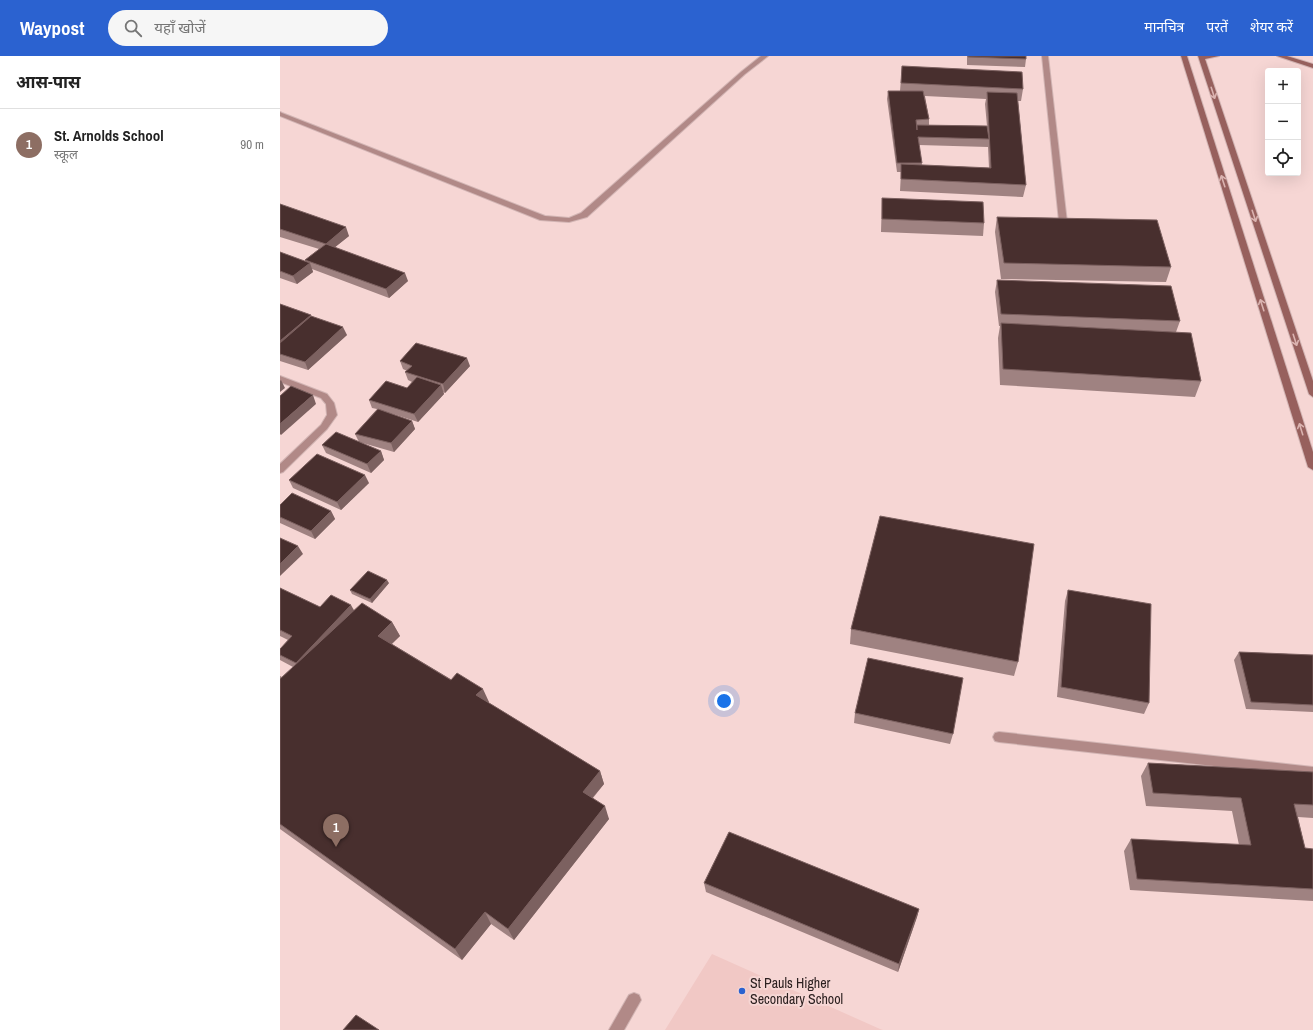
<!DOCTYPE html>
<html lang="hi">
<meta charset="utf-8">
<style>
:root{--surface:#fff;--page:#f6f6f6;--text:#222;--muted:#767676;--line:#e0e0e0;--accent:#2b62d0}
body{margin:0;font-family:"Archivo Narrow","Noto Sans Devanagari",sans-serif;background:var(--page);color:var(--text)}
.controls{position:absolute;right:12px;top:12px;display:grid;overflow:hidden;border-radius:4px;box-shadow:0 4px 16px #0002}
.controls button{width:36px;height:36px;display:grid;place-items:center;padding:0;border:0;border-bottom:1px solid var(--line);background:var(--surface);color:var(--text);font:20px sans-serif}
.you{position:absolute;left:444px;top:645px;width:14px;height:14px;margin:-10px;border:3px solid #fff;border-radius:50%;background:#1a73e8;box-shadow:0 0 0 6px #1a73e833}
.badge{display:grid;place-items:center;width:26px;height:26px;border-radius:50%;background:var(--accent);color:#fff;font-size:13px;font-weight:700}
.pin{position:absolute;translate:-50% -33px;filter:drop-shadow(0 1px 2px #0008)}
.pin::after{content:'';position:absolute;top:21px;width:14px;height:12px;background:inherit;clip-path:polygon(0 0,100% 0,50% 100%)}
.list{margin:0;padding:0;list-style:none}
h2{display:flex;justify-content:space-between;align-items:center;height:52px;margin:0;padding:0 16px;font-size:17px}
h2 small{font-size:13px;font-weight:400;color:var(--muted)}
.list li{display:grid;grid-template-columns:26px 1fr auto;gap:12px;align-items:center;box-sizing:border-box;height:72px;padding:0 16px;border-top:1px solid var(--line)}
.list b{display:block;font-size:15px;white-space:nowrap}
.list p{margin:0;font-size:13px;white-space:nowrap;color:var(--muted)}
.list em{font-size:13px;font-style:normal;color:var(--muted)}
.icon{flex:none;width:22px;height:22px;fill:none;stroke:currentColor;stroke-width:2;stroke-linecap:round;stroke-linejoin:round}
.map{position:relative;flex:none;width:1033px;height:974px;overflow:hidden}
header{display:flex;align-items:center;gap:24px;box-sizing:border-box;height:56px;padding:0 20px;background:var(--accent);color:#fff}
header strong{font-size:19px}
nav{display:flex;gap:22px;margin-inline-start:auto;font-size:14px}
.search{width:280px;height:36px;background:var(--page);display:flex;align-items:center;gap:10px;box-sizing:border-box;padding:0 14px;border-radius:22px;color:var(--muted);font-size:15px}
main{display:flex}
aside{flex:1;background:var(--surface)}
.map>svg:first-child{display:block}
</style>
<header>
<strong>Waypost</strong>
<div class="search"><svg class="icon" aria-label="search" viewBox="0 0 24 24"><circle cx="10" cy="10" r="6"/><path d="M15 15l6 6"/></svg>यहाँ खोजें</div>
<nav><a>मानचित्र</a><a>परतें</a><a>शेयर करें</a></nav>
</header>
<main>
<aside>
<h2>आस-पास<small></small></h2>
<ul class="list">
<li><span class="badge" style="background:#8d6e63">1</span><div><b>St. Arnolds School</b><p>स्कूल</p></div><em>90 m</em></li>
</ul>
</aside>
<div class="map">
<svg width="1033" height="974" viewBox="0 0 1033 974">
<rect width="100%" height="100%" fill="#f6d6d4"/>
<!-- built -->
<polygon fill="#f1c8c5" points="432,898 600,973 603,974 385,974"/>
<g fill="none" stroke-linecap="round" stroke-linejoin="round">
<defs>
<g id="lane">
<polygon points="481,0 488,0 465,18 307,161 289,166 260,164 0,60 0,56 2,57 265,160 289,162 301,157 461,16"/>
<polygon points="762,0 768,0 788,175 784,177 780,175"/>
<polygon points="719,676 1033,711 1033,721 719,686 715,685 713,681 715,677"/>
</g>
<g id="street">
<polygon points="0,320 47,338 54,347 57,359 47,373 3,416 0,417 0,408 41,369 47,359 46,348 41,342 0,326"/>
<polygon points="354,937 359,939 361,944 344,974 329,974 349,939"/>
</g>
<g id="secondary">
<polygon points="901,0 907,0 1033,396 1033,414 1028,411"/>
<polygon points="918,0 939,0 925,3 1033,325 1033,341 1029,338"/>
<polygon points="997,0 1007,0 1033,8 1033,12"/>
</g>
</defs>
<!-- lane casing -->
<use href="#lane" stroke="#d2b5b4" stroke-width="2"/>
<!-- street casing -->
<use href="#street" stroke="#d2b5b4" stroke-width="2"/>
<!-- secondary casing -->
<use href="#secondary" stroke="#d2b5b4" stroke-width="2"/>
<!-- lane -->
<use href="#lane" fill="#b18987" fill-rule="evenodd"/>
<!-- street -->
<use href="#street" fill="#b18987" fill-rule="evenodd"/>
<!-- secondary -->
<use href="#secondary" fill="#97605d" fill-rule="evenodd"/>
</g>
<!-- wall -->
<g fill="#9f8281" fill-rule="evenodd">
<polygon points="687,0 746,0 746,3 745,11 687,9"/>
<path d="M622,10L743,33L741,45H738L746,129L743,141L620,135L621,116H617L607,43L608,35H620ZM645,40L706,43L705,48L707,70L649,69V63ZM639,89L708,91L709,112L642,109Z"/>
<polygon points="602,142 704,167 703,180 601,176"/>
<polygon points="0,148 69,180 55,191 128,225 109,242 32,213 33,216 17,228 0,222 0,196 26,206 25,204 39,193 0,181"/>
<polygon points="717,161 891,211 886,226 721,223 715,176"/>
<polygon points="717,224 900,265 896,276 921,325 915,341 720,329 718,282 720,270 719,270 715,236"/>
<polygon points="0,248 31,259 31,260 67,279 28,314 0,305"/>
<polygon points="120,305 190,310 165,337 163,336 164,338 138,366 110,357 132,365 135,373 114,396 79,386 75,378 97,353 92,352 89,344 127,332 132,326 128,324 125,316 127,315 123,313"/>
<polygon points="42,389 101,395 104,404 91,417 46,397"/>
<polygon points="9,424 89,427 61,454 13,432"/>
<polygon points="0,449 51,455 55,463 35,483 0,467"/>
<polygon points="109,527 92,547 72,538 70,534"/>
<polygon points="0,532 40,551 74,554 112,566 120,580 112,588 209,646 209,647 320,715 324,728 313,742 329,763 234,884 211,868 182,904 0,773 0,620 2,621 13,611 0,604 0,593 8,584 0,580"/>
<polygon points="788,534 869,647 864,658 777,641 785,545"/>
<polygon points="571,573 738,606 734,620 570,588"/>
<polygon points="959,596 1033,599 1033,656 966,653 954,604"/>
<polygon points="575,657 673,678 670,688 574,667"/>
<polygon points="868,707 1033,716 1033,762 1018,761 1025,792 1033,793 1033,845 850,834 844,795 851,783 959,789 952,755 866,750 861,720"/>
<polygon points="424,827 639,853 637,861 618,916 426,836"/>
</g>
<!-- shaded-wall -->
<g fill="#7c6160">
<polygon points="66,171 69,180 49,196 46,188"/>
<polygon points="30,207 33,216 17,228 13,220"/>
<polygon points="125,217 128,225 109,242 106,233"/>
<polygon points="31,259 34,267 0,297 0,285"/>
<polygon points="63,271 67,279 28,314 25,306"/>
<polygon points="187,302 190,310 165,337 163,328"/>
<polygon points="1,324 5,332 0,336 0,325"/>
<polygon points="161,329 164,338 138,366 134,358"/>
<polygon points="33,339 36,348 1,379 0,378 0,368"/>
<polygon points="132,365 135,373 114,396 111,387"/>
<polygon points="101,395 104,404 91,417 87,408"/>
<polygon points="85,419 89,427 61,454 57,446"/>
<polygon points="51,455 55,463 35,483 31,475"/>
<polygon points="18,490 23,498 0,520 0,508"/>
<polygon points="107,524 109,527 92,547 90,543"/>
<polygon points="71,549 75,556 20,615 16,607"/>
<polygon points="112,566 120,580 105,594 98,580"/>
<polygon points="203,633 209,646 202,653 196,639"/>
<polygon points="320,715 324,728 307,748 303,736"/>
<polygon points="325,750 329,763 234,884 228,873"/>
<polygon points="639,853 637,861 618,916 619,908"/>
<polygon points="205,856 211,868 182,904 175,893"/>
</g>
<!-- building -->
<g fill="#482f2e" stroke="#7c6160">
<polygon points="688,0 746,0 746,3 688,1"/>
<polygon points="622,10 742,16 743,33 621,27"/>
<polygon points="608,35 643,35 649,63 636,64 637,74 637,69 707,70 709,83 638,81 642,107 617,107"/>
<polygon points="707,36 737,37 746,129 621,123 621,108 711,112"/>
<polygon points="602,142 703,146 704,167 602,163"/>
<polygon points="0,148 66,171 46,188 0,173"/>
<polygon points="717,161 877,164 891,211 724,207"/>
<polygon points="46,188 125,217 106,233 25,204"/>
<polygon points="0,196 30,207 13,220 0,215"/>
<polygon points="717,224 891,230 900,265 721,258"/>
<polygon points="0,248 31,259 0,285"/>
<polygon points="31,260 63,271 25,306 0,298 0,287"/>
<polygon points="721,267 911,277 921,325 723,313"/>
<polygon points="136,287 187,302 163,328 125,316 132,310 120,305"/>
<polygon points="137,321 161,329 134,358 89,344 106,325 127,332"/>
<polygon points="11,330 33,339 0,368 0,340"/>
<polygon points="98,353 132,365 111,387 75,378"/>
<polygon points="56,376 101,395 87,408 42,389"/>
<polygon points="37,398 85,419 57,446 9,424"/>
<polygon points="12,437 51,455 31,475 0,461 0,449"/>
<polygon points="600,460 754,488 738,606 571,573"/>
<polygon points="0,482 18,490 0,508"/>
<polygon points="88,515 107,524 90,543 70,534"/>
<polygon points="0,532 40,551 51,539 71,549 16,607 0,599 0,593 12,580 0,574"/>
<polygon points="788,534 871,548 869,647 781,631"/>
<polygon points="82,547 112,566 98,580 171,624 177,617 203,633 196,639 320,715 303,736 325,750 228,873 205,856 175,893 0,768 0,623"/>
<polygon points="959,596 1033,599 1033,649 971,646"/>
<polygon points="588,602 683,622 673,678 575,657"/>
<polygon points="868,707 1033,716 1033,749 1014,748 1025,792 1033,793 1033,833 857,823 851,783 971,789 961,742 873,737"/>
<polygon points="449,776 639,853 619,908 424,827"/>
<polygon points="76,959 99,974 63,974"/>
</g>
<!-- one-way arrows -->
<defs><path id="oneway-shaft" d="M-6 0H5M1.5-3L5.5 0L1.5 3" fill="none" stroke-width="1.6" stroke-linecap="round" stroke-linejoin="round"/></defs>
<g stroke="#dab3b0">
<use href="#oneway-shaft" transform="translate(933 37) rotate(72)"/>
<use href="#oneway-shaft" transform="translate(943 125) rotate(-108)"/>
<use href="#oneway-shaft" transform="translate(974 160) rotate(72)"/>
<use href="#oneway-shaft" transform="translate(982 249) rotate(-108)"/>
<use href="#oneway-shaft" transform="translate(1015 284) rotate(72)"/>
<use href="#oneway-shaft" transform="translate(1021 373) rotate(-107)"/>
</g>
<!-- markers -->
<circle fill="#2b62d0" stroke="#f6d6d4" stroke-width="1.5" cx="462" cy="935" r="4"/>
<g text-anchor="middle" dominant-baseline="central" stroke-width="4" stroke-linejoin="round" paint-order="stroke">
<!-- near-poi labels -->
<g font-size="14" fill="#2c2020" stroke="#f6d6d4" text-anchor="start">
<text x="470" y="927">St Pauls Higher<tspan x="470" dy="16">Secondary School</tspan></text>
</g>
</g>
</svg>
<div class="controls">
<button>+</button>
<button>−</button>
<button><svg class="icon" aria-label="locate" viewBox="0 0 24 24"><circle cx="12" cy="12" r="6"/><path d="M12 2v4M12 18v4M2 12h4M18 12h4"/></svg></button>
</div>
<div class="you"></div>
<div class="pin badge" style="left:56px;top:791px;background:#8d6e63">1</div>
</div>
</main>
